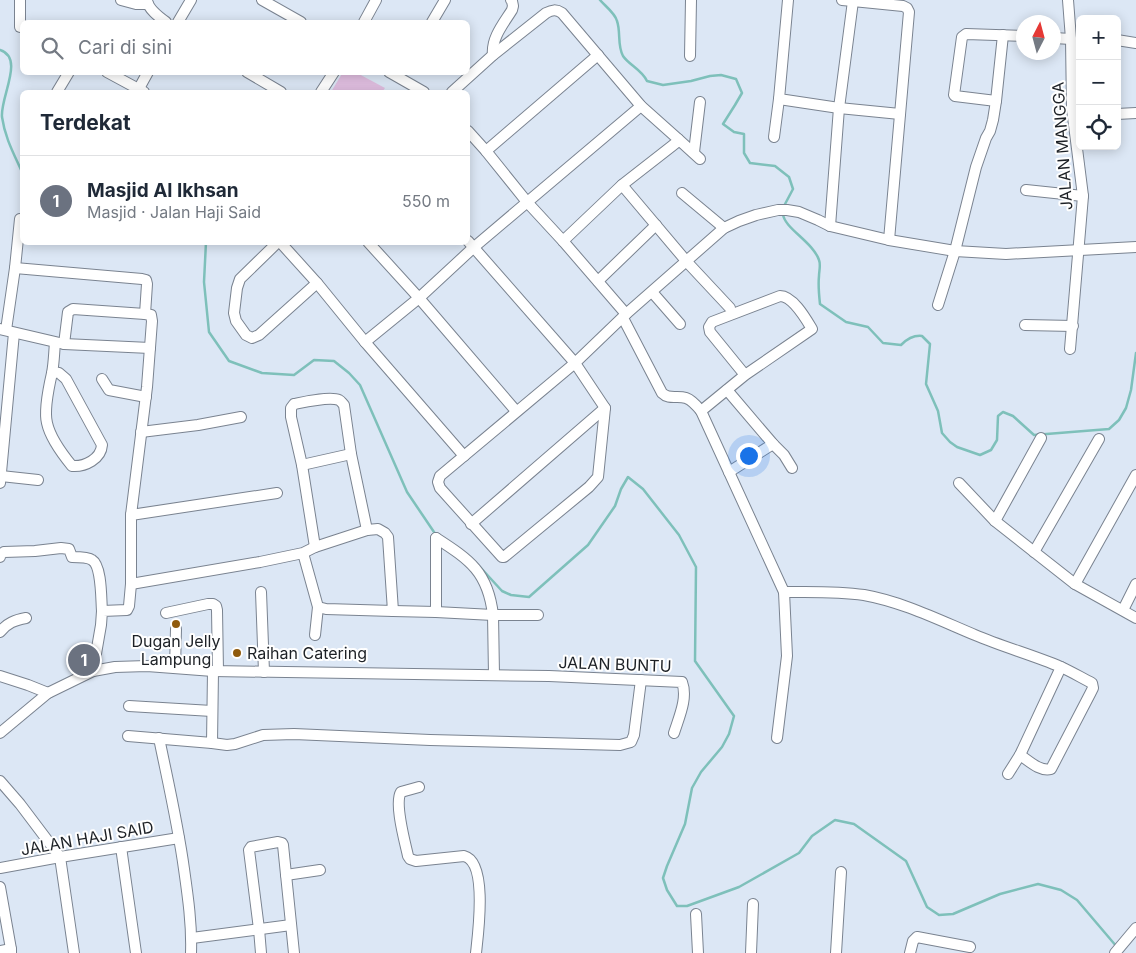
<!DOCTYPE html>
<html lang="id">
<meta charset="utf-8">
<style>
:root{--surface:#fff;--page:#f2f2f3;--text:#1f2937;--muted:#747a83;--line:#e0e1e3;--accent:#0f766e}
body{margin:0;font-family:Inter,sans-serif;background:var(--page);color:var(--text)}
.controls{position:absolute;right:15px;top:15px;display:grid;overflow:hidden;border-radius:8px;box-shadow:0 2px 12px #0003}
.controls button{width:45px;height:45px;display:grid;place-items:center;padding:0;border:0;border-bottom:1px solid var(--line);background:var(--surface);color:var(--text);font:25px sans-serif}
.compass{position:absolute;left:1016px;top:15px;width:45px;height:45px;border-radius:50%;background:var(--surface);box-shadow:0 2px 12px #0003;rotate:6deg}
.you{position:absolute;left:748px;top:455px;width:18px;height:18px;margin:-12px;border:4px solid #fff;border-radius:50%;background:#1a73e8;box-shadow:0 0 0 8px #1a73e833}
.badge{display:grid;place-items:center;width:32px;height:32px;border-radius:50%;background:var(--accent);color:#fff;font-size:16px;font-weight:700}
.pin{position:absolute;translate:-50% -50%;border:2px solid #fff;box-shadow:0 1px 5px #0006}
.list{margin:0;padding:0;list-style:none}
h2{display:flex;justify-content:space-between;align-items:center;height:65px;margin:0;padding:0 20px;font-size:21px}
h2 small{font-size:16px;font-weight:400;color:var(--muted)}
.list li{display:grid;grid-template-columns:32px 1fr auto;gap:15px;align-items:center;box-sizing:border-box;height:90px;padding:0 20px;border-top:1px solid var(--line)}
.list b{display:block;font-size:19px;white-space:nowrap}
.list p{margin:0;font-size:16px;white-space:nowrap;color:var(--muted)}
.list em{font-size:16px;font-style:normal;color:var(--muted)}
.icon{flex:none;width:28px;height:28px;fill:none;stroke:currentColor;stroke-width:2;stroke-linecap:round;stroke-linejoin:round}
.map{position:relative;flex:none;width:1136px;height:953px;overflow:hidden}
.search{position:absolute;background:var(--surface);box-shadow:0 2px 12px #0003;left:20px;top:20px;width:450px;height:55px;display:flex;align-items:center;gap:12px;box-sizing:border-box;padding:0 18px;border-radius:8px;color:var(--muted);font-size:19px}
.panel{position:absolute;background:var(--surface);box-shadow:0 2px 12px #0003;left:20px;top:90px;width:450px;height:155px;border-radius:8px}
.map>svg:first-child{display:block}
</style>
<div class="map">
<svg width="1136" height="953" viewBox="0 0 1136 953">
<rect width="100%" height="100%" fill="#dce7f5"/>
<!-- green -->
<polygon fill="#e0bee0" points="343,72 357,73 385,88 382,92 331,92"/>
<g fill="none" stroke-linecap="round" stroke-linejoin="round">
<!-- stream -->
<g stroke="#7ec0ba" stroke-width="2.5">
<path d="M600,0C605,6 615,13 617,21C621,32 617,45 623,56C629,65 642,70 647,81L663,85L691,81L710,76L721,75L736,79L742,93L735,105L723,124L734,132L744,134V153L750,163L775,166L789,177L793,189L784,206"/>
<path d="M0,50C25,58 0,97 2,117C5,138 14,154 22,172"/>
<path d="M783,214C784,228 813,242 819,260C821,265 819,271 819,276C818,285 819,295 820,304L846,322L868,327L883,343L901,345C907,339 913,335 922,336L930,344L926,384L938,411L942,433L950,442L957,447L980,455L991,450L997,440L998,416L1003,412L1013,416L1034,435L1109,429L1119,420L1126,408L1131,390L1136,353"/>
<polyline points="206,242 204,282 209,332 229,361 262,373 294,375 314,360 334,361 349,373 360,385 407,492 436,535"/>
<polyline points="480,567 502,591 511,595 529,597 588,545 615,506 621,489 628,477 643,489 679,535 696,567 695,661 734,716 729,734 722,747 701,772 692,788 685,824 667,866 663,878 667,890 677,906 687,906 739,887 799,853 812,836 835,820 854,824 906,861 927,907 939,915 953,914 1000,894 1038,884 1061,890 1077,900 1117,947"/>
</g>
<defs>
<g id="minor">
<polyline points="20,0 20,27"/>
<polyline points="121,0 136,4 148,4"/>
<path d="M147,0C148,9 159,17 166,22"/>
<polyline points="262,0 301,22"/>
<polyline points="788,0 779,99 839,108 900,114"/>
<polyline points="842,0 853,1"/>
<polyline points="1068,0 1071,39 1072,109 1083,196 1070,349"/>
<polyline points="178,22 191,0"/>
<polyline points="364,22 376,0"/>
<polyline points="432,22 445,0"/>
<polyline points="1054,38 1071,39"/>
<polyline points="1117,40 1136,43"/>
<path d="M493,55C491,38 504,23 512,10L513,6L512,1L511,0"/>
<polyline points="690,56 691,0"/>
<polyline points="107,72 144,92"/>
<polyline points="247,72 281,92"/>
<polyline points="389,72 424,92"/>
<polyline points="57,92 69,72"/>
<polyline points="137,92 148,72"/>
<polyline points="321,92 334,72"/>
<path d="M452,92L493,55L546,13C552,10 556,9 562,13L641,106L678,139L677,142L672,146L622,185L563,241"/>
<polyline points="996,101 955,96 954,95 962,37 966,34 1024,36"/>
<polyline points="1117,114 1136,113"/>
<polyline points="468,131 486,151 527,202 563,241 626,314"/>
<polyline points="774,137 779,99"/>
<polyline points="678,139 700,159"/>
<polyline points="486,151 598,55"/>
<polyline points="694,152 700,102"/>
<polyline points="622,185 687,262 730,308"/>
<polyline points="1026,190 1083,196"/>
<polyline points="682,193 724,228"/>
<polyline points="830,226 839,108 853,1 903,6 907,8 909,12 889,240"/>
<polyline points="468,241 575,363 605,408 598,477 589,487 504,557 502,557 440,488 438,482 440,476 575,363 626,314 724,228 739,221 756,215 778,210 787,210 799,212 818,220 830,226 889,240 955,251 1006,254 1136,247"/>
<polyline points="278,242 240,279 237,288 234,313 236,321 246,335 252,338 259,335 317,283"/>
<polyline points="280,242 317,283 365,342 464,456"/>
<polyline points="368,242 419,298 516,411"/>
<polyline points="15,268 142,279 146,280 147,284 145,314"/>
<polyline points="598,281 656,225"/>
<polyline points="652,292 680,324"/>
<polyline points="938,305 955,251 976,167 986,138 990,131 993,120 996,101 1003,35"/>
<path d="M623,318L662,393C669,400 677,395 686,398C692,400 697,406 701,411"/>
<polyline points="1025,325 1073,326"/>
<polyline points="0,329 64,344 150,348"/>
<polyline points="6,330 15,268 20,219"/>
<polyline points="365,342 419,298 473,248 641,106"/>
<polyline points="64,344 68,312 73,309 145,314 151,315 152,321 147,387 131,515"/>
<path d="M52,372L59,373L66,379L102,445C101,459 85,467 72,466C63,455 50,437 47,423C44,411 49,386 52,373C54,363 54,353 55,343"/>
<path d="M745,375L710,332L709,327L712,322L780,296C793,296 806,319 812,329L745,375L701,411L784,592C811,592 837,591 864,595C903,602 939,620 975,635C1003,647 1033,655 1061,667C1072,672 1082,678 1092,683L1093,688L1090,694L1051,769C1040,772 1029,761 1020,755"/>
<polyline points="102,379 109,390 146,397"/>
<polyline points="727,390 773,444 784,455 792,468"/>
<polyline points="141,432 198,425 241,417"/>
<polyline points="302,465 351,454"/>
<polyline points="729,472 773,444"/>
<polyline points="1,476 38,480"/>
<polyline points="0,483 14,333"/>
<polyline points="959,483 995,521 1075,584 1136,618"/>
<polyline points="995,521 1041,438"/>
<polyline points="471,524 605,408"/>
<path d="M436,538C470,560 488,572 493,615L436,612"/>
<path d="M315,547L302,465L291,417V408L294,404C304,402 330,396 339,400C341,401 342,403 344,405L351,454L367,530"/>
<polyline points="1034,552 1099,439"/>
<path d="M0,557V555L4,552L35,551L61,548L69,549L72,557C78,557 88,557 92,560C102,566 101,600 102,611"/>
<polyline points="131,584 260,562 303,553 315,547 367,530 378,529 385,533 388,537 393,611 326,609 318,607 303,553"/>
<polyline points="1075,584 1136,475"/>
<polyline points="261,592 264,672"/>
<polyline points="1123,610 1136,584"/>
<polyline points="393,611 436,612 436,538"/>
<polyline points="166,613 208,604 213,604 216,606 217,610 218,671"/>
<path d="M0,632C7,623 15,620 26,618"/>
<polyline points="315,635 318,607"/>
<polyline points="175,668 176,629"/>
<polyline points="93,671 101,625 102,611 127,610 129,606 131,584 131,515 277,493"/>
<polyline points="494,675 493,615 538,615"/>
<polyline points="0,676 28,685 48,693"/>
<polyline points="129,706 212,711"/>
<path d="M0,733L48,693L93,671L115,667L147,666L213,671L549,676L682,682C688,698 679,717 674,733"/>
<polyline points="128,736 212,743 213,671"/>
<path d="M159,738C168,782 178,825 184,869C188,897 192,925 191,953"/>
<polyline points="777,738 787,656 784,592"/>
<polyline points="212,743 227,745 235,744 263,735 294,734 430,740 620,745 631,742 634,735 641,680"/>
<polyline points="1008,774 1020,755 1061,667"/>
<polyline points="0,781 20,804 60,857 74,953"/>
<path d="M419,787L401,792C394,803 405,842 408,856L410,859L416,861L464,856C488,862 478,934 476,953"/>
<polyline points="121,847 136,953"/>
<polyline points="0,868 60,857 179,838"/>
<polyline points="286,875 320,870"/>
<polyline points="0,887 11,949"/>
<polyline points="696,914 698,953"/>
<polyline points="192,938 291,925"/>
<polyline points="0,951 11,949 11,953"/>
<polyline points="261,953 259,929 249,850 251,847 278,842 282,843 283,845 294,953"/>
<polyline points="751,953 753,904"/>
<polyline points="836,953 841,872"/>
<polyline points="910,953 913,941 917,937 970,947"/>
<polyline points="1115,953 1136,928"/>
</g>
</defs>
<!-- minor casing -->
<use href="#minor" stroke="#7a8390" stroke-width="12"/>
<!-- minor -->
<use href="#minor" stroke="#fff" stroke-width="10"/>
</g>
<!-- markers -->
<g fill="#8f5a0d" stroke="#fff" stroke-width="2">
<circle cx="176" cy="624" r="5"/>
<circle cx="237" cy="653" r="5"/>
</g>
<g text-anchor="middle" dominant-baseline="central" stroke-width="4" stroke-linejoin="round" paint-order="stroke">
<!-- street labels -->
<g font-size="16" fill="#1d2126" stroke="#fff">
<text transform="translate(1062 146) rotate(-94)">JALAN MANGGA</text>
<text transform="translate(615 664) rotate(2)">JALAN BUNTU</text>
<text transform="translate(87 838) rotate(-10)">JALAN HAJI SAID</text>
</g>
<!-- poi labels -->
<g font-size="16" fill="#1d2126" stroke="#fff">
<text x="176" y="641">Dugan Jelly<tspan x="176" dy="18">Lampung</tspan></text>
<text x="247" y="653" text-anchor="start">Raihan Catering</text>
</g>
</g>
</svg>
<div class="controls">
<button>+</button>
<button>−</button>
<button><svg class="icon" aria-label="locate" viewBox="0 0 24 24"><circle cx="12" cy="12" r="6"/><path d="M12 2v4M12 18v4M2 12h4M18 12h4"/></svg></button>
</div>
<svg class="compass" viewBox="-18 -18 36 36"><path d="M0-13l5 13h-10z" fill="#e53935"/><path d="M0 13l5-13h-10z" fill="#747a83"/></svg>
<div class="you"></div>
<div class="pin badge" style="left:84px;top:660px;background:#6b7280">1</div>
<div class="search"><svg class="icon" aria-label="search" viewBox="0 0 24 24"><circle cx="10" cy="10" r="6"/><path d="M15 15l6 6"/></svg>Cari di sini</div>
<section class="panel">
<h2>Terdekat<small></small></h2>
<ul class="list">
<li><span class="badge" style="background:#6b7280">1</span><div><b>Masjid Al Ikhsan</b><p>Masjid · Jalan Haji Said</p></div><em>550 m</em></li>
</ul>
</section>
</div>
